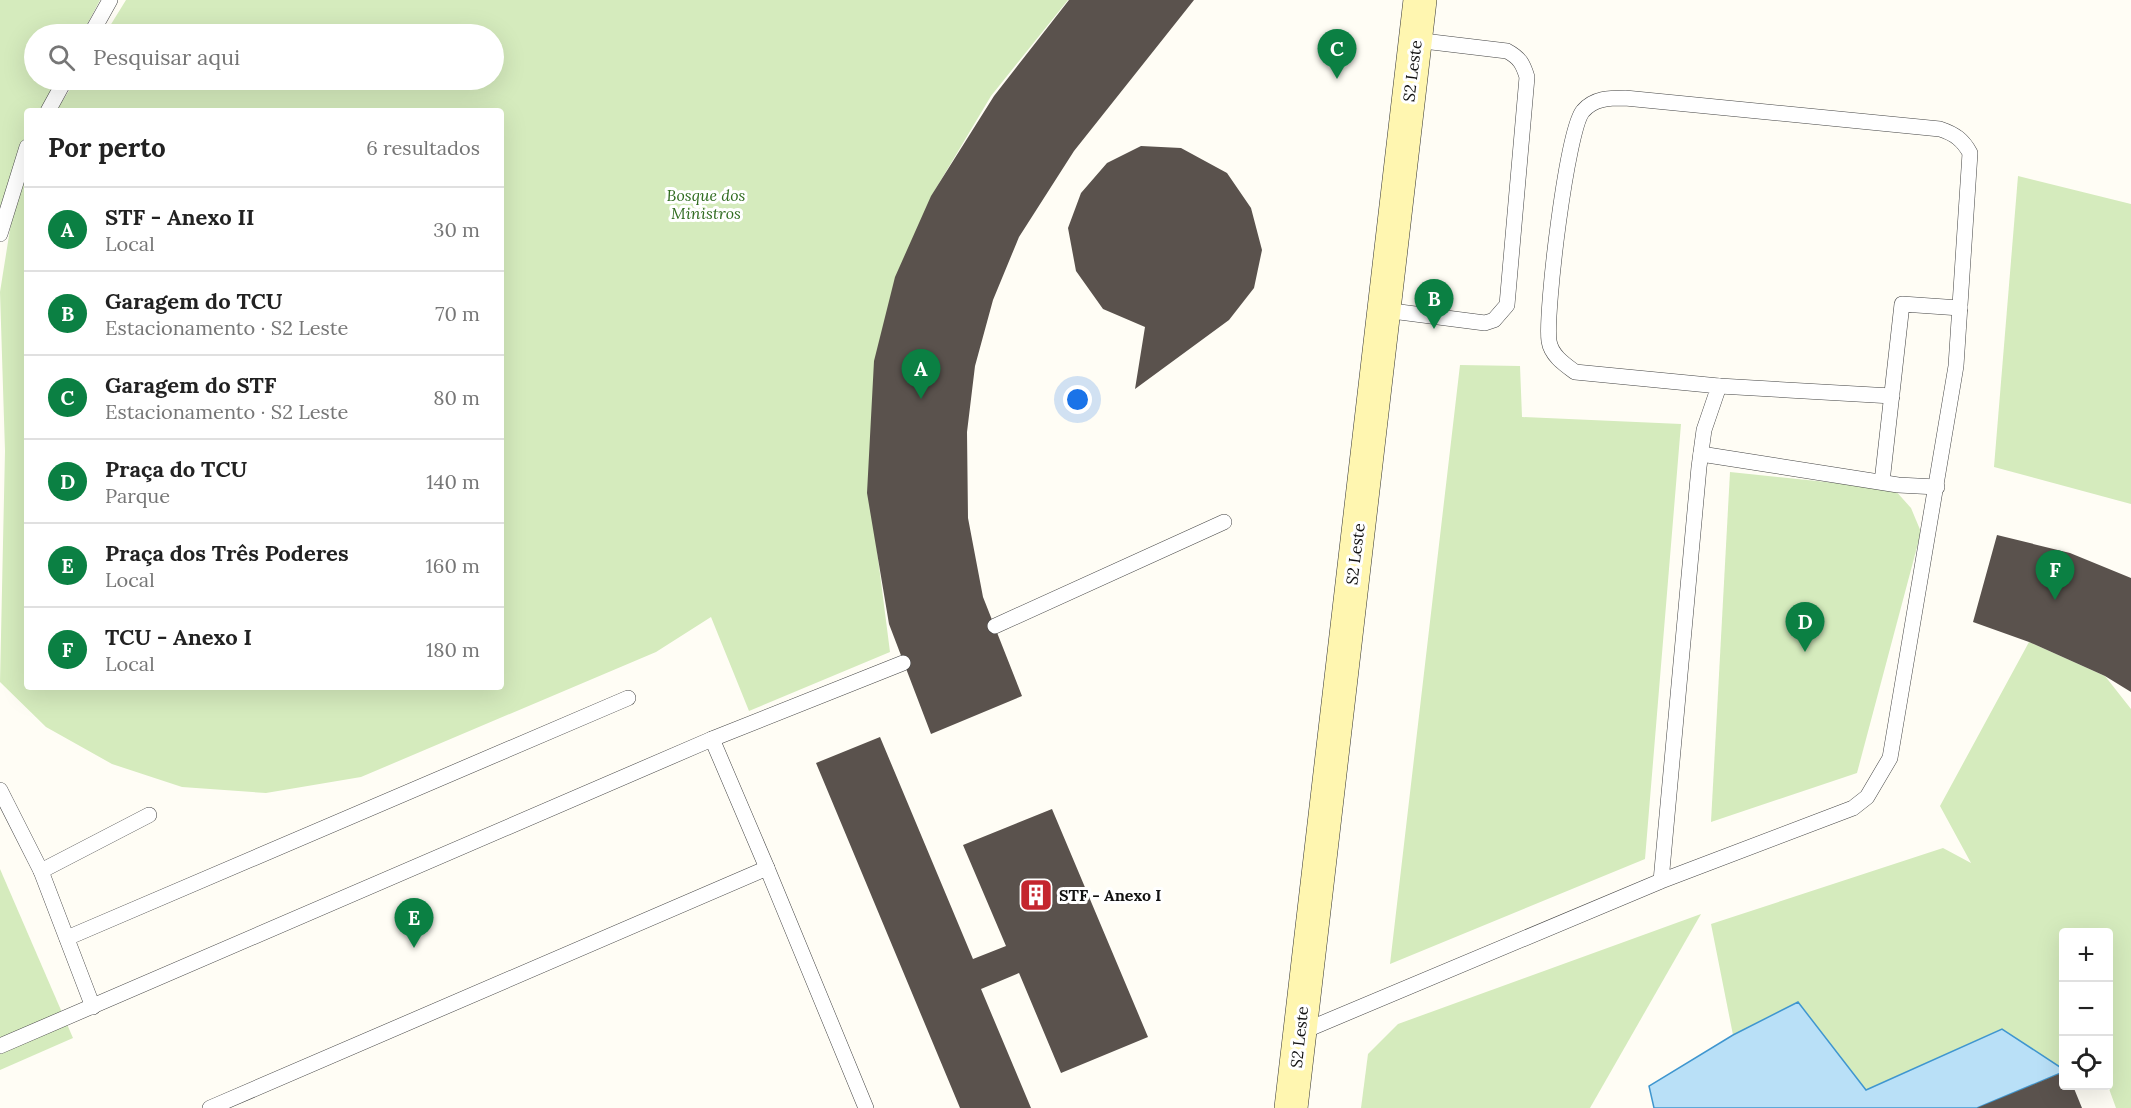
<!DOCTYPE html>
<html lang="pt">
<meta charset="utf-8">
<style>
:root{--surface:#fff;--page:#f2f2f2;--text:#222;--muted:#767676;--line:#e0e0e0;--accent:#0b8043}
body{margin:0;font-family:Lora,serif;background:var(--page);color:var(--text)}
.controls{position:absolute;right:18px;bottom:18px;display:grid;overflow:hidden;border-radius:6px;box-shadow:0 6px 24px #0002}
.controls button{width:54px;height:54px;display:grid;place-items:center;padding:0;border:0;border-bottom:2px solid var(--line);background:var(--surface);color:var(--text);font:30px sans-serif}
.you{position:absolute;left:1078px;top:400px;width:21px;height:21px;margin:-15px;border:4px solid #fff;border-radius:50%;background:#1a73e8;box-shadow:0 0 0 9px #1a73e833}
.badge{display:grid;place-items:center;width:39px;height:39px;border-radius:50%;background:var(--accent);color:#fff;font-size:20px;font-weight:700}
.pin{position:absolute;translate:-50% -50px;filter:drop-shadow(0 2px 3px #0008)}
.pin::after{content:'';position:absolute;top:32px;width:21px;height:18px;background:inherit;clip-path:polygon(0 0,100% 0,50% 100%)}
.list{margin:0;padding:0;list-style:none}
h2{display:flex;justify-content:space-between;align-items:center;height:78px;margin:0;padding:0 24px;font-size:26px}
h2 small{font-size:20px;font-weight:400;color:var(--muted)}
.list li{display:grid;grid-template-columns:39px 1fr auto;gap:18px;align-items:center;box-sizing:border-box;height:84px;padding:0 24px;border-top:2px solid var(--line)}
.list b{display:block;font-size:22px;white-space:nowrap}
.list p{margin:0;font-size:20px;white-space:nowrap;color:var(--muted)}
.list em{font-size:20px;font-style:normal;color:var(--muted)}
.icon{flex:none;width:33px;height:33px;fill:none;stroke:currentColor;stroke-width:2;stroke-linecap:round;stroke-linejoin:round}
.map{position:relative;flex:none;width:2131px;height:1108px;overflow:hidden}
.search{position:absolute;background:var(--surface);box-shadow:0 6px 24px #0002;left:24px;top:24px;width:480px;height:66px;display:flex;align-items:center;gap:15px;box-sizing:border-box;padding:0 21px;border-radius:33px;color:var(--muted);font-size:22px}
.panel{position:absolute;background:var(--surface);box-shadow:0 6px 24px #0002;left:24px;top:108px;width:480px;height:582px;border-radius:6px}
.map>svg:first-child{display:block}
</style>
<div class="map">
<svg width="2131" height="1108" viewBox="0 0 2131 1108">
<rect width="100%" height="100%" fill="#fffdf5"/>
<!-- green -->
<g fill="#d5ebbd">
<polygon points="0,0 100,0 82,34 34,34 34,80 58,80 41,111 27,111 27,138 0,207"/>
<polygon points="126,0 1068,0 991,96 932,195 869,488 890,652 749,711 711,617 656,652 361,777 266,793 182,787 112,764 46,727 0,682 5,451 0,292 11,223 27,164 27,687 501,687 501,111 56,111 76,80 494,80 494,34 105,34"/>
<polygon points="2018,176 2131,204 2131,504 1994,467"/>
<polygon points="1460,365 1520,366 1522,417 1681,424 1645,859 1390,964"/>
<polygon points="1730,472 1894,489 1911,508 1921,532 1857,773 1711,822"/>
<polygon points="2029,642 2105,676 2131,709 2131,1108 2116,1108 2108,1086 2108,932 2064,932 2063,1069 2002,1029 1866,1090 1798,1002 1733,1035 1711,924 1943,848 1971,863 1940,806"/>
<polygon points="0,869 73,1038 0,1070"/>
<polygon points="1701,914 1590,1108 1361,1108 1368,1054 1398,1024"/>
</g>
<!-- water -->
<polygon fill="#b9e0f7" stroke="#3f96cf" stroke-width="1.5" points="1798,1002 1866,1090 2002,1029 2063,1069 2063,1072 1977,1108 1654,1108 1649,1086 1733,1035"/>
<!-- building -->
<g fill="#5a524d">
<polygon points="1069,0 1194,0 1074,151 1019,237 993,300 975,366 967,432 968,518 983,597 1022,696 931,734 889,624 867,493 874,361 895,277 931,196 994,96"/>
<polygon points="1141,146 1181,148 1227,173 1251,208 1262,250 1254,288 1229,320 1135,389 1145,327 1103,309 1076,271 1068,228 1081,193 1107,163"/>
<polygon points="1997,535 2070,553 2131,578 2131,692 2105,676 2029,642 1973,622"/>
<polygon points="880,737 973,959 1006,946 963,845 1052,809 1148,1037 1061,1073 1019,973 981,989 1031,1108 960,1108 816,763"/>
<polygon points="2064,1072 2064,1086 2073,1086 2082,1108 1977,1108"/>
</g>
<g fill="none" stroke-linecap="round" stroke-linejoin="round">
<defs>
<g id="lane">
<polyline points="91,34 110,0"/>
<polyline points="48,111 65,80"/>
<polyline points="0,234 27,147"/>
<path d="M1384,310L1485,323L1494,320L1507,305L1527,77C1523,64 1520,58 1507,51L1415,40"/>
<polyline points="1719,386 1892,396"/>
<polyline points="1701,454 1898,485 1937,487"/>
<polyline points="1882,482 1902,304 1960,308"/>
<polyline points="995,626 1224,522"/>
<polyline points="712,739 903,663"/>
<polyline points="0,790 41,871 93,1007"/>
<polyline points="41,871 149,815"/>
<polyline points="67,938 628,698"/>
<path d="M1299,1033L1661,881L1853,808L1867,797L1890,758L1956,366L1970,153C1963,140 1955,134 1940,129L1625,98C1610,98 1594,98 1583,111C1567,129 1545,313 1549,341C1551,355 1564,364 1575,372L1719,386L1704,430L1699,467L1661,881"/>
<polyline points="0,1046 712,739 767,868"/>
<polyline points="210,1108 767,868 866,1108"/>
</g>
<polyline id="secondary" points="1291,1108 1420,0"/>
</defs>
<!-- lane casing -->
<use href="#lane" stroke="#444" stroke-width="16"/>
<!-- secondary casing -->
<use href="#secondary" stroke="#333" stroke-width="34"/>
<!-- lane -->
<use href="#lane" stroke="#fff" stroke-width="15"/>
<!-- secondary -->
<use href="#secondary" stroke="#fff6b0" stroke-width="33"/>
</g>
<!-- icons -->
<defs>
<symbol id="building-square" viewBox="-11 -11 22 22"><rect x="-9" y="-9" width="18" height="18" rx="4" fill="#c4262e" stroke="#fff"/><path d="M-4-6H4V6H1V3H-1V6H-4ZM-2.5-4.3h1.7v1.8h-1.7ZM.8-4.3h1.7v1.8H.8ZM-2.5-1h1.7V.8h-1.7ZM.8-1h1.7V.8H.8Z" fill="#fff"/></symbol>
</defs>
<g fill-rule="evenodd">
<use href="#building-square" x="1017" y="876" width="38" height="38"/>
</g>
<g text-anchor="middle" dominant-baseline="central" stroke-width="6" stroke-linejoin="round" paint-order="stroke">
<!-- street labels -->
<g font-size="16" fill="#111" stroke="#fff">
<text transform="translate(1412 71) rotate(-83)">S2 Leste</text>
<text transform="translate(1355 554) rotate(-83)">S2 Leste</text>
<text transform="translate(1299 1037) rotate(-84)">S2 Leste</text>
</g>
<!-- park labels -->
<g font-size="16" font-style="italic" fill="#2f6b1f" stroke="#fff">
<text x="706" y="195">Bosque dos<tspan x="706" dy="18">Ministros</tspan></text>
</g>
<!-- poi labels -->
<g font-size="16" font-weight="bold" fill="#111" stroke="#fff" text-anchor="start">
<text x="1059" y="895">STF - Anexo I</text>
</g>
</g>
</svg>
<div class="controls">
<button>+</button>
<button>−</button>
<button><svg class="icon" aria-label="locate" viewBox="0 0 24 24"><circle cx="12" cy="12" r="6"/><path d="M12 2v4M12 18v4M2 12h4M18 12h4"/></svg></button>
</div>
<div class="you"></div>
<div class="pin badge" style="left:921px;top:399px">A</div>
<div class="pin badge" style="left:1434px;top:329px">B</div>
<div class="pin badge" style="left:1337px;top:79px">C</div>
<div class="pin badge" style="left:1805px;top:652px">D</div>
<div class="pin badge" style="left:414px;top:948px">E</div>
<div class="pin badge" style="left:2055px;top:600px">F</div>
<div class="search"><svg class="icon" aria-label="search" viewBox="0 0 24 24"><circle cx="10" cy="10" r="6"/><path d="M15 15l6 6"/></svg>Pesquisar aqui</div>
<section class="panel">
<h2>Por perto<small>6 resultados</small></h2>
<ul class="list">
<li><span class="badge">A</span><div><b>STF - Anexo II</b><p>Local</p></div><em>30 m</em></li>
<li><span class="badge">B</span><div><b>Garagem do TCU</b><p>Estacionamento · S2 Leste</p></div><em>70 m</em></li>
<li><span class="badge">C</span><div><b>Garagem do STF</b><p>Estacionamento · S2 Leste</p></div><em>80 m</em></li>
<li><span class="badge">D</span><div><b>Praça do TCU</b><p>Parque</p></div><em>140 m</em></li>
<li><span class="badge">E</span><div><b>Praça dos Três Poderes</b><p>Local</p></div><em>160 m</em></li>
<li><span class="badge">F</span><div><b>TCU - Anexo I</b><p>Local</p></div><em>180 m</em></li>
</ul>
</section>
</div>
